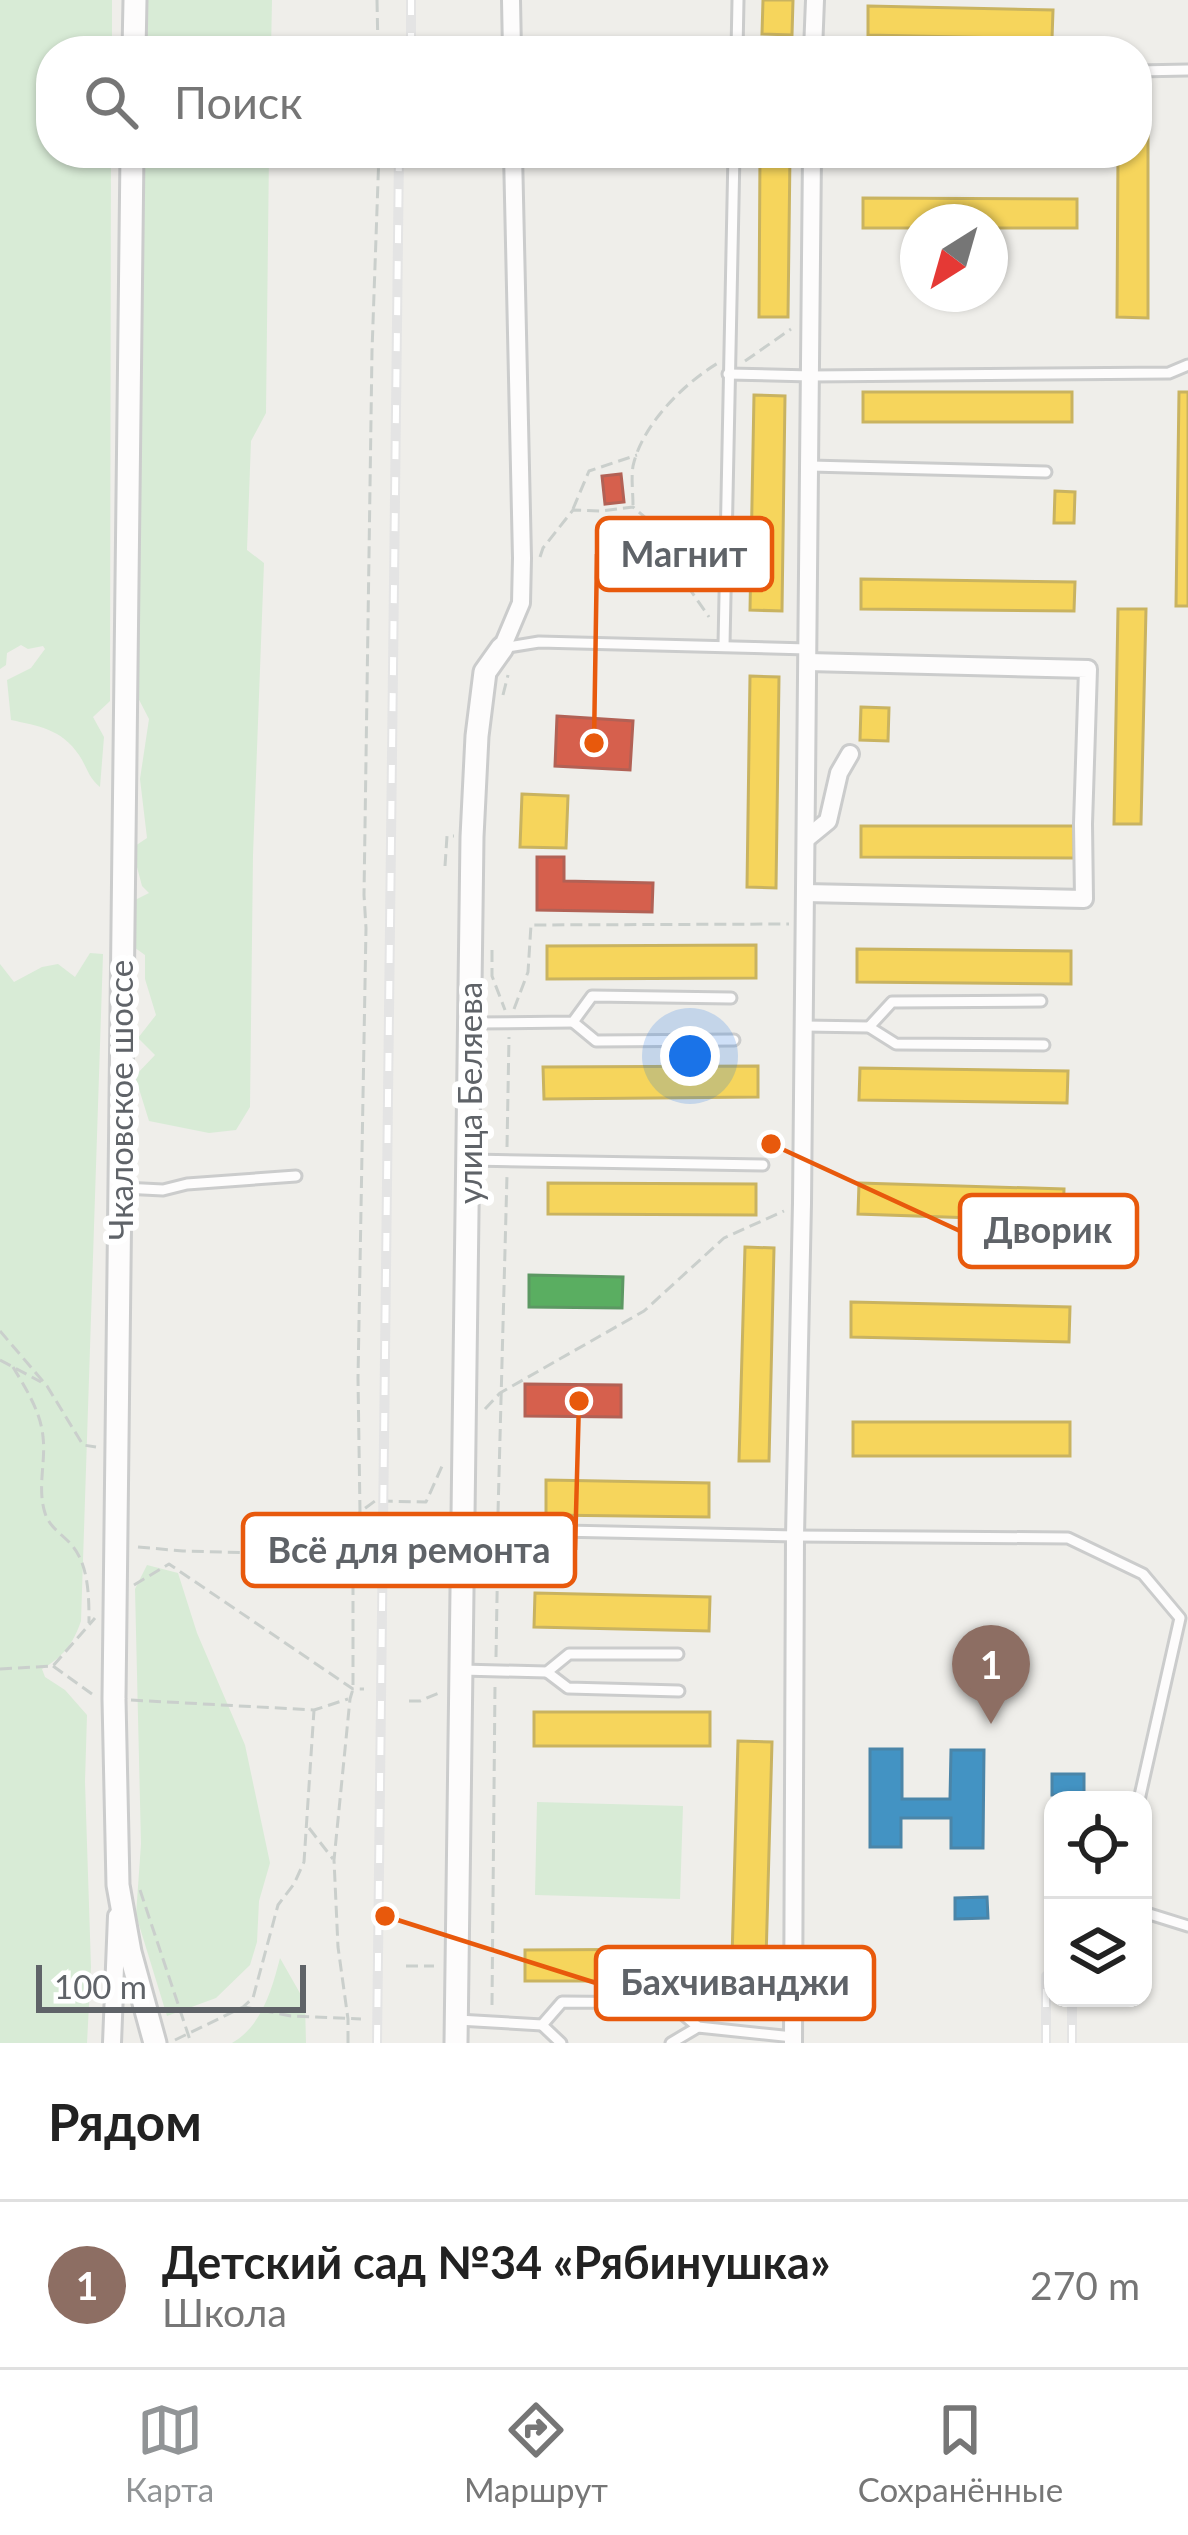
<!DOCTYPE html>
<html lang="ru">
<meta charset="utf-8">
<style>
:root{--surface:#fff;--page:#f6f6f6;--text:#222;--muted:#767676;--line:#e0e0e0;--accent:#919496}
body{margin:0;font-family:Lato,sans-serif;background:var(--page);color:var(--text)}
.controls{position:absolute;right:36px;bottom:36px;display:grid;overflow:hidden;border-radius:24px;box-shadow:0 3px 9px #0004}
.controls button{width:108px;height:108px;display:grid;place-items:center;padding:0;border:0;border-bottom:3px solid var(--line);background:var(--surface);color:var(--text);font:60px sans-serif}
.compass{position:absolute;left:900px;top:204px;width:108px;height:108px;border-radius:50%;background:var(--surface);box-shadow:0 3px 9px #0004;rotate:217deg}
.scale{position:absolute;left:36px;bottom:30px;width:270px;box-sizing:border-box;padding-left:12px;border:6px solid #5f6368;border-top:0;font-size:33px;line-height:42px;white-space:nowrap;color:#5f6368;-webkit-text-stroke:9px #fff;paint-order:stroke}
.you{position:absolute;left:690px;top:1056px;width:42px;height:42px;margin:-30px;border:9px solid #fff;border-radius:50%;background:#1a73e8;box-shadow:0 0 0 18px #1a73e833}
.badge{display:grid;place-items:center;width:78px;height:78px;border-radius:50%;background:var(--accent);color:#fff;font-size:39px;font-weight:700}
.pin{position:absolute;translate:-50% -99px;filter:drop-shadow(0 3px 6px #0008)}
.pin::after{content:'';position:absolute;top:63px;width:42px;height:36px;background:inherit;clip-path:polygon(0 0,100% 0,50% 100%)}
.list{margin:0;padding:0;list-style:none}
h2{display:flex;justify-content:space-between;align-items:center;height:156px;margin:0;padding:0 48px;font-size:51px}
h2 small{font-size:39px;font-weight:400;color:var(--muted)}
.list li{display:grid;grid-template-columns:78px 1fr auto;gap:36px;align-items:center;box-sizing:border-box;height:168px;padding:0 48px;border-top:3px solid var(--line)}
.list b{display:block;font-size:45px;white-space:nowrap}
.list p{margin:0;font-size:39px;white-space:nowrap;color:var(--muted)}
.list em{font-size:39px;font-style:normal;color:var(--muted)}
.icon{flex:none;width:66px;height:66px;fill:none;stroke:currentColor;stroke-width:2;stroke-linecap:round;stroke-linejoin:round}
.map{position:relative;flex:none;width:1188px;height:2043px;overflow:hidden}
.search{position:absolute;background:var(--surface);box-shadow:0 3px 9px #0004;left:36px;right:36px;top:36px;height:132px;display:flex;align-items:center;gap:30px;box-sizing:border-box;padding:0 42px;border-radius:48px;color:var(--muted);font-size:45px}
.sheet{height:324px;background:var(--surface)}
nav{display:flex;justify-content:space-around;align-items:center;box-sizing:border-box;height:168px;border-top:3px solid var(--line);background:var(--surface);font-size:33px;color:var(--muted)}
nav a{display:grid;justify-items:center;gap:6px}
nav .on{color:var(--accent)}
.map>svg:first-child{display:block}
</style>
<div class="map">
<svg width="1188" height="2043" viewBox="0 0 1188 2043">
<rect width="100%" height="100%" fill="#efeeea"/>
<!-- green -->
<g fill="#d8ebd6">
<path d="M0,0H112V51H51V153H111L110,701L93,717L104,737L100,787C88,777 87,767 79,755C62,729 38,726 11,720L7,680L31,668L45,649L43,646L28,649L21,645L7,653L6,665L0,669Z"/>
<polygon points="144,0 272,0 271,51 144,51"/>
<polygon points="144,153 269,153 266,413 251,441 247,550 264,563 253,855 250,1107 236,1130 209,1133 149,1121 135,1076 155,1055 138,1038 156,1015 145,979 145,955 131,945 131,902 149,893 142,886 132,848 147,838 140,779 149,719 134,690 134,557"/>
<path d="M90,953L103,954L81,1621C73,1644 63,1657 42,1669L45,1677L65,1690L87,1715L85,1782L91,1967L87,2043H0V964L14,982L42,967L58,964L75,977Z"/>
<polygon points="147,1565 178,1573 197,1633 245,1745 270,1863 259,1901 257,1942 250,1965 216,1998 167,2016 136,1915 141,1844 135,1589"/>
<polygon points="537,1802 683,1806 680,1899 535,1895"/>
<path d="M280,1958L305,2002L306,2043H232C262,2026 272,1989 280,1958Z"/>
</g>
<!-- homes -->
<g fill="#f6d55c" stroke="#c9b360" stroke-width="3">
<polygon points="763,0 793,0 792,35 762,34"/>
<polygon points="868,6 1053,10 1052,39 868,35"/>
<polygon points="1137,104 1148,104 1148,318 1117,317 1118,153 1137,153"/>
<polygon points="760,153 790,153 788,317 759,317"/>
<polygon points="863,198 1077,199 1077,228 990,228 990,222 918,222 918,228 863,228"/>
<rect x="863" y="392" width="209" height="30"/>
<polygon points="1179,392 1188,392 1188,606 1176,606"/>
<polygon points="754,395 785,396 782,611 750,610"/>
<polygon points="1055,491 1075,492 1074,523 1054,523"/>
<polygon points="861,579 1075,582 1074,611 861,609"/>
<polygon points="1118,609 1146,609 1141,824 1114,824"/>
<polygon points="750,676 779,677 776,888 747,887"/>
<polygon points="861,707 889,708 888,741 860,740"/>
<polygon points="522,794 568,796 566,848 520,847"/>
<polygon points="861,826 1074,826 1074,858 861,857"/>
<polygon points="756,945 756,978 547,979 547,946"/>
<polygon points="857,949 1071,951 1071,984 857,982"/>
<polygon points="758,1066 758,1097 544,1099 543,1067"/>
<polygon points="860,1068 1068,1071 1067,1103 859,1100"/>
<polygon points="548,1183 756,1184 756,1215 548,1214"/>
<polygon points="859,1183 1064,1189 1063,1221 858,1214"/>
<polygon points="745,1247 774,1248 769,1461 739,1461"/>
<polygon points="851,1302 1070,1307 1069,1342 851,1337"/>
<rect x="853" y="1422" width="217" height="34"/>
<polygon points="546,1480 709,1483 709,1517 546,1515"/>
<polygon points="535,1593 710,1597 709,1631 534,1627"/>
<rect x="534" y="1712" width="176" height="34"/>
<polygon points="738,1741 772,1742 766,1960 732,1959"/>
<polygon points="697,1949 697,1981 525,1981 525,1950"/>
</g>
<!-- shops -->
<g fill="#d6604d" stroke="#b26155" stroke-width="3">
<polygon points="621,474 624,502 605,504 602,476"/>
<polygon points="557,716 633,721 630,770 555,766"/>
<polygon points="537,857 564,857 564,881 653,883 652,912 537,910"/>
<polygon points="525,1384 621,1385 621,1417 525,1416"/>
</g>
<!-- schools -->
<g fill="#4393c3" stroke="#4b85a8" stroke-width="3">
<polygon points="978,1658 978,1676 957,1676 957,1659"/>
<polygon points="870,1749 902,1749 902,1799 950,1799 951,1750 984,1750 983,1848 951,1848 951,1818 901,1818 901,1847 870,1847"/>
<rect x="1052" y="1774" width="32" height="21"/>
<polygon points="987,1897 988,1918 955,1919 955,1898"/>
</g>
<!-- public -->
<polygon fill="#5aae61" stroke="#5c9863" stroke-width="3" points="529,1275 623,1277 622,1308 529,1307"/>
<g fill="none" stroke-linecap="round" stroke-linejoin="round">
<defs>
<g id="service">
<polyline points="737,51 738,0"/>
<polyline points="1137,71 1188,70"/>
<polyline points="728,374 811,376 1169,373 1188,365"/>
<polyline points="810,466 1046,472"/>
<polyline points="724,645 734,153"/>
<polyline points="502,648 539,642 808,649"/>
<polyline points="573,1022 596,1041 734,1040"/>
<polyline points="473,1023 573,1022 592,996 731,998"/>
<polyline points="804,1026 869,1027 896,1044 1044,1045"/>
<polyline points="869,1027 892,1002 1041,1001"/>
<polyline points="470,1160 763,1165"/>
<polyline points="123,1188 163,1190 187,1184 296,1176"/>
<polyline points="467,1529 795,1536 1068,1538 1143,1574 1180,1618 1139,1800"/>
<polyline points="461,1670 547,1672 569,1654 678,1654"/>
<polyline points="547,1672 568,1688 679,1691"/>
<polyline points="1143,1912 1188,1926"/>
<polyline points="458,2020 542,2025"/>
<polyline points="561,2043 542,2025 562,2002 670,2003 698,2027"/>
<polyline points="671,2043 698,2027 793,2037"/>
</g>
<g id="minor">
<polyline points="511,0 512,51"/>
<polyline points="813,51 815,0"/>
<polyline points="502,648 521,603 522,558 513,153"/>
<polyline points="806,839 828,821 839,773 850,754"/>
<polyline points="805,893 1084,899 1083,824 1088,669 808,662"/>
<polyline points="112,2043 117,1916"/>
<polyline points="793,2043 795,1536 802,1203 812,153"/>
</g>
<g id="tertiary">
<polyline points="134,51 135,0"/>
<polyline points="132,153 114,1699 118,1885 130,1952 155,2043"/>
<polyline points="456,2043 472,837 477,736 485,672 502,648"/>
</g>
</defs>
<!-- service casing -->
<use href="#service" stroke="#cbcccc" stroke-width="15"/>
<!-- minor casing -->
<use href="#minor" stroke="#cbcccc" stroke-width="22"/>
<!-- tertiary casing -->
<use href="#tertiary" stroke="#cbcccc" stroke-width="27"/>
<!-- path -->
<g stroke="#cacfcc" stroke-width="3" stroke-dasharray="12 6" stroke-linecap="butt">
<polyline points="377,0 378,51"/>
<polyline points="745,361 791,329"/>
<path d="M633,505C633,492 631,479 633,466C642,425 683,384 718,363"/>
<polyline points="573,509 589,471 637,455"/>
<polyline points="540,557 543,548 573,510 602,511 633,507 661,531 682,578 709,617"/>
<polyline points="503,695 508,675"/>
<polyline points="445,866 447,836 454,836"/>
<polyline points="492,950 492,976 505,1010"/>
<polyline points="514,1009 528,972 531,925 789,924"/>
<polyline points="507,1147 509,1037"/>
<polyline points="0,1331 47,1386 83,1445 96,1447"/>
<polyline points="0,1360 41,1382"/>
<path d="M13,1367C25,1387 41,1412 43,1437C46,1462 37,1488 45,1513C49,1526 59,1532 69,1542C89,1562 89,1596 89,1623"/>
<polyline points="485,1409 500,1393 644,1311 724,1238 784,1211"/>
<polyline points="360,1512 358,1378 366,928 364,895 372,351 379,153"/>
<polyline points="498,1513 507,1175"/>
<polyline points="138,1547 183,1551 259,1553 283,1561 334,1562 351,1550"/>
<polyline points="134,1585 169,1564 353,1689 364,1689"/>
<polyline points="496,1657 498,1541"/>
<polyline points="53,1666 92,1694"/>
<polyline points="0,1669 53,1666 95,1618"/>
<polyline points="131,1700 314,1710 348,1699"/>
<polyline points="409,1701 420,1701 441,1692"/>
<polyline points="309,1828 333,1859"/>
<polyline points="140,1890 191,2043"/>
<polyline points="406,1966 434,1966"/>
<polyline points="492,2005 495,1685"/>
<polyline points="244,2007 291,2016 361,2019"/>
<polyline points="175,2040 243,2007 253,1998 278,1905 294,1884 304,1862 314,1710"/>
<polyline points="348,2043 348,2019 338,1947 334,1860 350,1699 353,1689 353,1549 360,1512 375,1501 426,1502 443,1464"/>
</g>
<!-- service -->
<use href="#service" stroke="#fdfcfc" stroke-width="9"/>
<!-- minor -->
<use href="#minor" stroke="#fdfcfc" stroke-width="16"/>
<!-- tertiary -->
<use href="#tertiary" stroke="#fdfcfc" stroke-width="21"/>
<defs>
<g id="rail">
<polyline points="411,51 411,0"/>
<polyline points="377,2043 399,153"/>
<polyline points="1046,2043 1046,1976"/>
<polyline points="1072,2043 1072,1998"/>
</g>
</defs>
<!-- rail casing -->
<use href="#rail" stroke="#e4e4e4" stroke-width="10"/>
<!-- rail -->
<use href="#rail" stroke="#fff" stroke-width="6" stroke-dasharray="18" stroke-linecap="butt"/>
</g>
<g text-anchor="middle" dominant-baseline="central" stroke-width="12" stroke-linejoin="round" paint-order="stroke">
<!-- street labels -->
<g font-size="33" fill="#5f6368" stroke="#fff">
<text transform="translate(469 1093) rotate(-90)">улица Беляева</text>
<text transform="translate(120 1100) rotate(-90)">Чкаловское шоссе</text>
</g>
</g>
<!-- callouts -->
<path fill="none" stroke="#e8590c" stroke-width="4.5" d="M594 743L597 554M771 1144L960 1231M579 1401L575 1550M385 1916L596 1983"/>
<g fill="#e8590c" stroke="#fff" stroke-width="4.5">
<circle cx="594" cy="743" r="12"/>
<circle cx="771" cy="1144" r="12"/>
<circle cx="579" cy="1401" r="12"/>
<circle cx="385" cy="1916" r="12"/>
</g>
<g fill="#fff" stroke="#e8590c" stroke-width="4.5">
<rect x="597" y="518" width="175" height="72" rx="12"/>
<rect x="960" y="1195" width="177" height="72" rx="12"/>
<rect x="243" y="1514" width="332" height="72" rx="12"/>
<rect x="596" y="1947" width="278" height="72" rx="12"/>
</g>
<g font-size="36" text-anchor="middle" font-weight="bold" fill="#5f6368">
<text x="684" y="567">Магнит</text>
<text x="1048" y="1243">Дворик</text>
<text x="409" y="1563">Всё для ремонта</text>
<text x="735" y="1995">Бахчиванджи</text>
</g>
</svg>
<div class="controls">
<button><svg class="icon" aria-label="locate" viewBox="0 0 24 24"><circle cx="12" cy="12" r="6"/><path d="M12 2v4M12 18v4M2 12h4M18 12h4"/></svg></button>
<button><svg class="icon" aria-label="layers" viewBox="0 0 24 24"><path d="M12 4l9 5-9 5-9-5zM3 14l9 5 9-5"/></svg></button>
</div>
<svg class="compass" viewBox="-18 -18 36 36"><path d="M0-13l5 13h-10z" fill="#e53935"/><path d="M0 13l5-13h-10z" fill="#767676"/></svg>
<div class="scale">100 m</div>
<div class="you"></div>
<div class="pin badge" style="left:991px;top:1724px;background:#8d6e63">1</div>
<div class="search"><svg class="icon" aria-label="search" viewBox="0 0 24 24"><circle cx="10" cy="10" r="6"/><path d="M15 15l6 6"/></svg>Поиск</div>
</div>
<section class="sheet">
<h2>Рядом<small></small></h2>
<ul class="list">
<li><span class="badge" style="background:#8d6e63">1</span><div><b>Детский сад №34 «Рябинушка»</b><p>Школа</p></div><em>270 m</em></li>
</ul>
</section>
<nav>
<a class="on"><svg class="icon" aria-label="map" viewBox="0 0 24 24"><path d="M3 6l6-2 6 2 6-2v14l-6 2-6-2-6 2zM9 4v14M15 6v14"/></svg>Карта</a>
<a><svg class="icon" aria-label="directions" viewBox="0 0 24 24"><path d="M12 3l9 9-9 9-9-9zM9 14v-3h6M13 9l2 2-2 2"/></svg>Маршрут</a>
<a><svg class="icon" aria-label="saved" viewBox="0 0 24 24"><path d="M7 4h10v16l-5-4-5 4z"/></svg>Сохранённые</a>
</nav>
